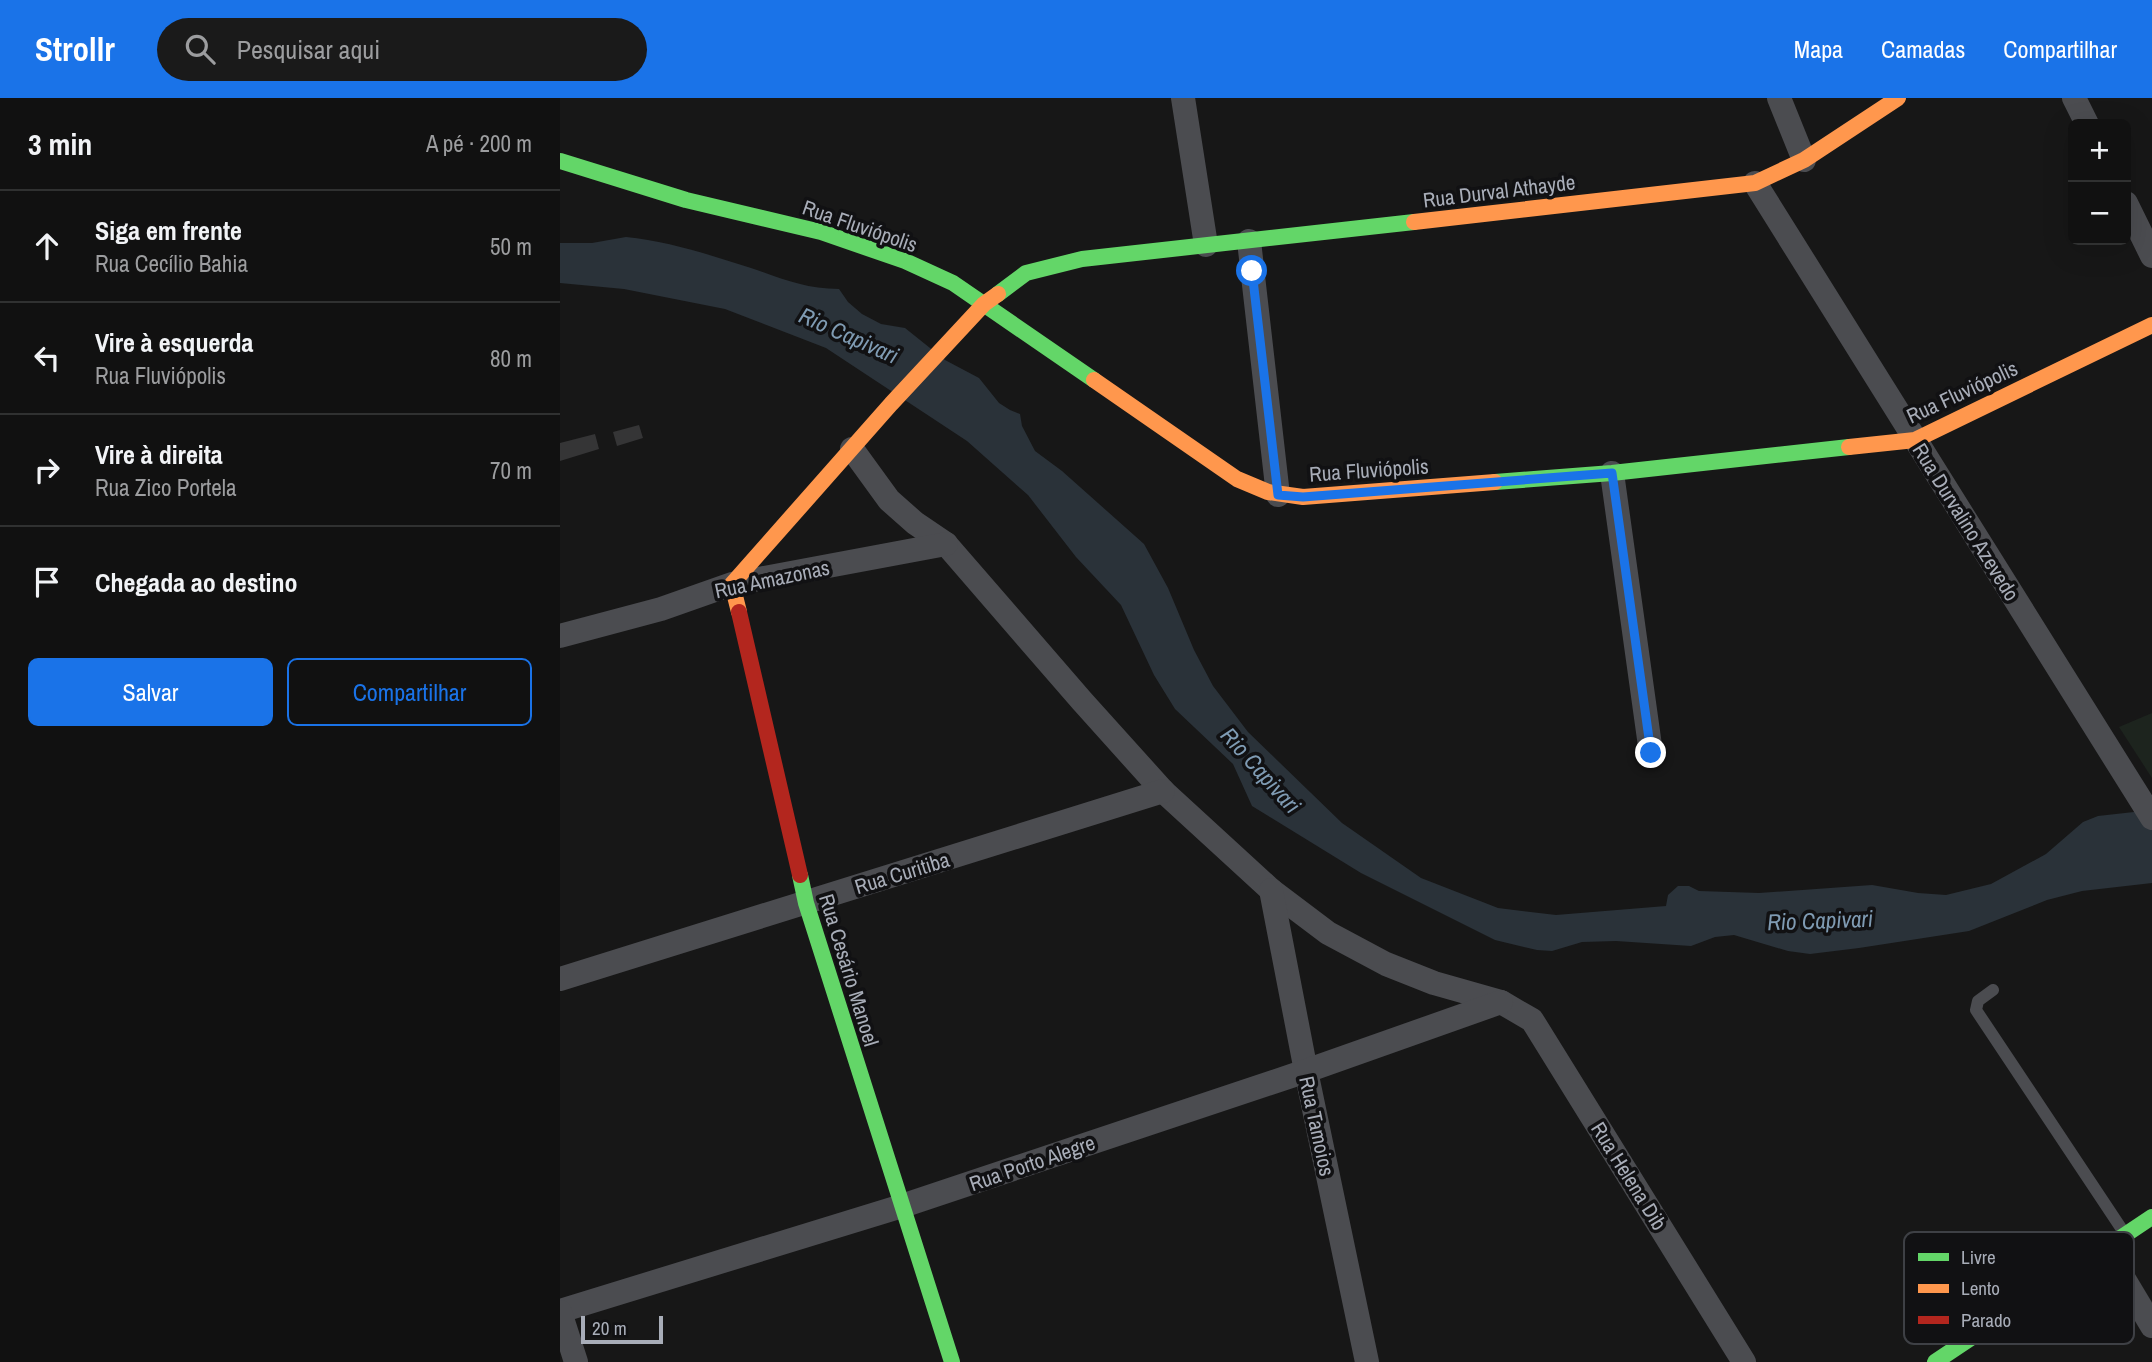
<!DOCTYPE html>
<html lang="pt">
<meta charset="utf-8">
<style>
:root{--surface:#111;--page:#1a1a1a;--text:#f1f3f6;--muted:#9c9d9f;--line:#303131;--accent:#1a73e8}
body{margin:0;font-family:"Archivo Narrow",sans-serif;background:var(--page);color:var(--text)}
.controls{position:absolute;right:21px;top:21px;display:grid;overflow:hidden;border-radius:10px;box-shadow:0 7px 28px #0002}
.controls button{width:63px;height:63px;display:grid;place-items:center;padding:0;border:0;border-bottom:2px solid var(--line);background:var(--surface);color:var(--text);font:35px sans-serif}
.scale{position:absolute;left:21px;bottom:18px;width:82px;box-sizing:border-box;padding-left:7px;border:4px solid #a8adb8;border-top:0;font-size:19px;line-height:24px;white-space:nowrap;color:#a8adb8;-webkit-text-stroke:5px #111113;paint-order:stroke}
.stop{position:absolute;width:21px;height:21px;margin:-16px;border:5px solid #1a73e8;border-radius:50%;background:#fff}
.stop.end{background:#1a73e8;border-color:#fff;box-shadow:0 2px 7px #0008}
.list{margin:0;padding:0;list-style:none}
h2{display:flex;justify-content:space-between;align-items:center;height:91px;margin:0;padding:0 28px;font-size:30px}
h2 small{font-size:23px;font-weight:400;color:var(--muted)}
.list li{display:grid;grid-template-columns:46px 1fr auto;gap:21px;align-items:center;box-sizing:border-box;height:112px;padding:0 28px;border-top:2px solid var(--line)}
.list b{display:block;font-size:26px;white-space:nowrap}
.list p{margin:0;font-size:23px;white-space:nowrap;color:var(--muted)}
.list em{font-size:23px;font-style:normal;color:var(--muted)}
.actions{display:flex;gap:14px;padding:21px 28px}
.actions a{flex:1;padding:16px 0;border:2px solid var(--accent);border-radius:10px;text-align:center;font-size:24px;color:var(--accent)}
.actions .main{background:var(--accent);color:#fff}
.icon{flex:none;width:38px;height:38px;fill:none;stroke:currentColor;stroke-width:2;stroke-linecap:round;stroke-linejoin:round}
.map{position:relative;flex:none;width:1592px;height:1264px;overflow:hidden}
header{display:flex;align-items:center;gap:42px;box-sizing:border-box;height:98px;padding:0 35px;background:var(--accent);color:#fff}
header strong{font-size:33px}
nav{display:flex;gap:38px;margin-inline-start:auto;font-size:24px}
.search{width:490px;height:63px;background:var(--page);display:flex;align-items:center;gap:18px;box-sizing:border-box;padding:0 24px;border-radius:38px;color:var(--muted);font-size:26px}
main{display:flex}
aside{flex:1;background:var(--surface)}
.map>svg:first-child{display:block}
</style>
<header>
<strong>Strollr</strong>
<div class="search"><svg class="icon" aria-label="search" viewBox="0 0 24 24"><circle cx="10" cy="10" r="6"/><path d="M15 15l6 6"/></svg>Pesquisar aqui</div>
<nav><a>Mapa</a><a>Camadas</a><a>Compartilhar</a></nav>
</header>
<main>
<aside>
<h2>3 min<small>A pé · 200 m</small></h2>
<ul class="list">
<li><svg class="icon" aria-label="ahead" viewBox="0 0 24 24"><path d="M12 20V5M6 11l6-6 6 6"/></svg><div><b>Siga em frente</b><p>Rua Cecílio Bahia</p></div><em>50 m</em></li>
<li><svg class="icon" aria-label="left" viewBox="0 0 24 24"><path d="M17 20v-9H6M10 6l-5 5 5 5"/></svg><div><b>Vire à esquerda</b><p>Rua Fluviópolis</p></div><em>80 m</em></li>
<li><svg class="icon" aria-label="right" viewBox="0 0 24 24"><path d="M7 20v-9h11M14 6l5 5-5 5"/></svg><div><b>Vire à direita</b><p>Rua Zico Portela</p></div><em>70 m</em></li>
<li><svg class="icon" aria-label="arrive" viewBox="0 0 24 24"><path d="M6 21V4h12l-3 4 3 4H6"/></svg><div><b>Chegada ao destino</b></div></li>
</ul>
<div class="actions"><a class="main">Salvar</a><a>Compartilhar</a></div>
</aside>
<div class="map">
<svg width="1592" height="1264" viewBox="0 0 1592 1264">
<rect width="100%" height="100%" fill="#171717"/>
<!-- green -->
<polygon fill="#1d241e" points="1592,615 1592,680 1559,629"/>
<!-- water -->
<path fill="#2a3239" d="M66,139C108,143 150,157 191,170C223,181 245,191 279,191L288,204L302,216L321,226L345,230L385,262L419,280L439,305L450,312L460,316L462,328L475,353L502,373L584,446L608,490L634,552L653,588L688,634L782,725L861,780L938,810L996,817L1106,808L1108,797L1118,788H1129L1139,793L1199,795L1312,787L1358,795L1386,797L1431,786L1486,756L1523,724L1538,718L1592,712V785L1522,793L1487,802L1409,833L1299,850L1250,856L1228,853L1174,837L1155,839L1131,848L1056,843L1022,844L992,853L977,852L935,842L801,775L692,708L673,666L615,611L594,577L561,507L516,459L468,397L407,343L266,250L165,211L64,191L0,185V145H32Z"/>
<!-- building -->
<g fill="#353536">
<polygon points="79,327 83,340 57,348 53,334"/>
<polygon points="35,336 39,351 0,363 0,345"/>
</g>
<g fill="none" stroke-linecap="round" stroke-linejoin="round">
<!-- lane -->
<polyline stroke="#4b4c50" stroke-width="12" points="1433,892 1418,903 1416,912 1565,1136"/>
<!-- street -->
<g stroke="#4b4c50" stroke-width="24">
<polyline points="623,0 646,147"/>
<polyline points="1219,0 1244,62"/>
<polyline points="1514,0 1527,26"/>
<polyline points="1195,85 1592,720"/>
<polyline points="1566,105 1592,158"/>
<polyline points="689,143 718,397"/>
<polyline points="292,351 329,402 355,425 386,446 522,603 603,693 711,792 768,835 826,866 874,885 941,904 972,922 1184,1264"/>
<polyline points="1052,375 1091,655"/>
<polyline points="0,538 101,511 172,486 386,446"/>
<polyline points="711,792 746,973 807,1264"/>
<polyline points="0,881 603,693"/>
<polyline points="1546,1151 1592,1228"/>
<polyline points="0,1213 342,1108 746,973 941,904"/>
<polyline points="0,1214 16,1264"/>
</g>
<!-- fast -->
<g stroke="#63d668" stroke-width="16">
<polyline points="0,63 126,102 261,134 345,163 393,185 534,282"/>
<polyline points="438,196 466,175 522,161 854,124"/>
<polyline points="935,384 1052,375 1289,349"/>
<polyline points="240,777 246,805 392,1264"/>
<polyline points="1375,1264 1592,1119"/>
</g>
<!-- slow -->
<g stroke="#ff974d" stroke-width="16">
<polyline points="854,124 1195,85 1244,62 1338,0"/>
<polyline points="534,282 677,381 708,394 743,399 935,384"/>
<polyline points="1289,349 1355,342 1592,227"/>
<polyline points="179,514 172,486 331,306 424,206 438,196"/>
</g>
<!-- jam -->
<polyline stroke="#b3261e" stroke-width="16" points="179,514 240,777"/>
</g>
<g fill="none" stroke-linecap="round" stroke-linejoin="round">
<!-- route -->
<polyline stroke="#1a73e8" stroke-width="9" points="692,173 718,397 743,399 1052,375 1091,655"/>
</g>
<g text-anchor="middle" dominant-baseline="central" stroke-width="7" stroke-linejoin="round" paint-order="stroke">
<!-- street labels -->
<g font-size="21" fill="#a8adb8" stroke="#111113">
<text transform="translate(939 93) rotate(-7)">Rua Durval Athayde</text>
<text transform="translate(300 128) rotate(19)">Rua Fluviópolis</text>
<text transform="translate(1402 294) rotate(-25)">Rua Fluviópolis</text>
<text transform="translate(809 372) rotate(-4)">Rua Fluviópolis</text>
<text transform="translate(1406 424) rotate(58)">Rua Durvalino Azevedo</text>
<text transform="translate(212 481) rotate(-12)">Rua Amazonas</text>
<text transform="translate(342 775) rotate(-17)">Rua Curitiba</text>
<text transform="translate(289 872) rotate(73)">Rua Cesário Manoel</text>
<text transform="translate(757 1028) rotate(78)">Rua Tamoios</text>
<text transform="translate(472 1065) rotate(-19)">Rua Porto Alegre</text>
<text transform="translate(1069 1078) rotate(58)">Rua Helena Dib</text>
</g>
<!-- water labels -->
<g font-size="23" font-style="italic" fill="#7f9bb3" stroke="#111113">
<text transform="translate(289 237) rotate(24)">Rio Capivari</text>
<text transform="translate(701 672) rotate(48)">Rio Capivari</text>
<text transform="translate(1260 822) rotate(-2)">Rio Capivari</text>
</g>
</g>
<!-- legend -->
<rect x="1344" y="1134" width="230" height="112" rx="10" fill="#111113" stroke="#3e4045" stroke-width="2"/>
<rect x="1358" y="1155" width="31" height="8" fill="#63d668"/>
<rect x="1358" y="1186" width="31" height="9" fill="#ff974d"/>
<rect x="1358" y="1218" width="31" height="8" fill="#b3261e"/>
<g font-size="19" fill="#a8adb8">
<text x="1401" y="1166">Livre</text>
<text x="1401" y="1197">Lento</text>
<text x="1401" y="1229">Parado</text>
</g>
</svg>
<div class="controls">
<button>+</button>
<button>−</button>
</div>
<div class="scale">20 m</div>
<div class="stop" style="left:692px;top:173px"></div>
<div class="stop end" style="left:1091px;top:655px"></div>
</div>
</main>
